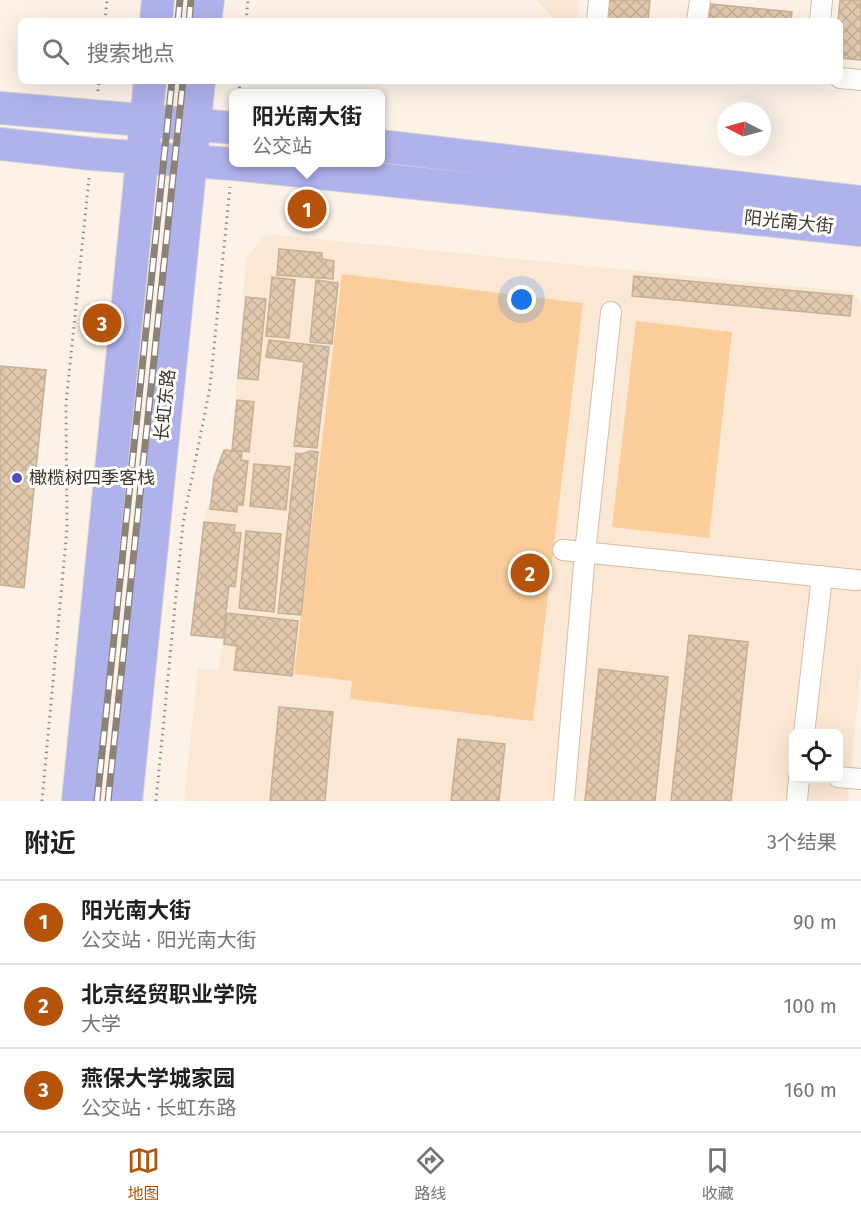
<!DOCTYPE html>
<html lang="zh">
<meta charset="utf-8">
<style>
:root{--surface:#fff;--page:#f2f2f2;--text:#202124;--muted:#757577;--line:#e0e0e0;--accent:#b45309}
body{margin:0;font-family:"Fira Sans","Noto Sans SC",sans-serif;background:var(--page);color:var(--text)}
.controls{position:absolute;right:18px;bottom:18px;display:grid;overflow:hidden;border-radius:9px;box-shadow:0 6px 24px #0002}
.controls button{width:54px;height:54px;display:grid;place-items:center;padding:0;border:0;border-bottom:2px solid var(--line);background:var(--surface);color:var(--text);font:30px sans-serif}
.compass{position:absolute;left:717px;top:102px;width:54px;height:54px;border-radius:50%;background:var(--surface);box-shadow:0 6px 24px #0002;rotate:276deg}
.you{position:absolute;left:522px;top:300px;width:21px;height:21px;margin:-15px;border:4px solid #fff;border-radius:50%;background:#1a73e8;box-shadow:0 0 0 9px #1a73e833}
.badge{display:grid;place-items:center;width:39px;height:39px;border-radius:50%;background:var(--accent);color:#fff;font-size:20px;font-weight:700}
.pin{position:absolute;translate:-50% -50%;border:3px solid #fff;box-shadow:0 2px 6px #0006}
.popup{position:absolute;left:229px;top:89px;width:156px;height:78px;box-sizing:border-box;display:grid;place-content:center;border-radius:9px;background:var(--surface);filter:drop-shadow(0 2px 4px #0005);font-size:20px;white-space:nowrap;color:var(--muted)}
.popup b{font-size:22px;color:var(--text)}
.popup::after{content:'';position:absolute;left:50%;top:100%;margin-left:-12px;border:12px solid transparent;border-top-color:var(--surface)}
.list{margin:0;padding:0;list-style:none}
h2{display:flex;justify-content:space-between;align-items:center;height:78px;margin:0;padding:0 24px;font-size:26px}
h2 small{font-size:20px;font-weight:400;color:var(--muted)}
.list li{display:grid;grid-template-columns:39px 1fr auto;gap:18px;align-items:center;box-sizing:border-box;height:84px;padding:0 24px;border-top:2px solid var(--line)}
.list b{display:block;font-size:22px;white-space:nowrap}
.list p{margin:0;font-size:20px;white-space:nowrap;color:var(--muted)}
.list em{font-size:20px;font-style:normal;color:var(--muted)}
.icon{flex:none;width:33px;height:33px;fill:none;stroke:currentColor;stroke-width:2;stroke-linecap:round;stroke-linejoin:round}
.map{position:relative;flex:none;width:861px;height:801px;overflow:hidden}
.search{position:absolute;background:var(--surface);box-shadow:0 6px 24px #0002;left:18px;right:18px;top:18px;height:66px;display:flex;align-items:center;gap:15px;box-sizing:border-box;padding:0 21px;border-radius:9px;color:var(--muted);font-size:22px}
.sheet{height:330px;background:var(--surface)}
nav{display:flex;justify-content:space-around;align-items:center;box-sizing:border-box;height:84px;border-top:2px solid var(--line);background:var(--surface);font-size:16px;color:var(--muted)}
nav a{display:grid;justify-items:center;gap:3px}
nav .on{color:var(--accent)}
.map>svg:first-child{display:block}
</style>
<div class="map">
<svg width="861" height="801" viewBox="0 0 861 801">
<defs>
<pattern id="building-cross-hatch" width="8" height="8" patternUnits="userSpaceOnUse" patternTransform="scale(1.5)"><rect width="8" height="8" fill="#e2c9ae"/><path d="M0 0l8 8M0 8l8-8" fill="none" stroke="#c3ad96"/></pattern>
</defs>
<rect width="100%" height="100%" fill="#fcf2e7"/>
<!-- built -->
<g fill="#fbe8d4" fill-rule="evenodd">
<polygon points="537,0 579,0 577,21 555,21"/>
<path d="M266,234L852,292L861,303V666L848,801H184L198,669L218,670L223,639L191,635L206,512L232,446L246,258ZM794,734H838V778H794Z"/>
</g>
<!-- pitch -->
<g fill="#fbcd9a">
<polygon points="342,274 583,303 533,721 350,699 352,681 294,674"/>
<polygon points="636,321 732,332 709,538 612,527"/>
</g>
<!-- building -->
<g fill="url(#building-cross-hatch)" stroke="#c7af95" stroke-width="1.5">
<polygon points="606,0 650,0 648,21 604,21"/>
<polygon points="840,0 861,0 861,60 840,58 840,21 838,21"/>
<polygon points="711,4 792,12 791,21 709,21"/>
<polygon points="279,249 322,253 322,259 334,261 333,279 277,275"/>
<polygon points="634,276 852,296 850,316 632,296"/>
<polygon points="272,277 295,280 289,338 266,336"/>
<polygon points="316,280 338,283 332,344 310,342"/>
<polygon points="246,297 266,299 258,380 238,378"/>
<polygon points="269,340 329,347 317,448 294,446 304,362 266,357"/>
<polygon points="0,366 46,370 24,588 0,585"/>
<polygon points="237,400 254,402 249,452 232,450"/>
<polygon points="224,450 242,452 241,460 248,461 243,505 237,505 237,512 210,509 214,477"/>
<polygon points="310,451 318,452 301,615 278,613 296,453 302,454"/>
<polygon points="254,464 290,467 286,510 250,506"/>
<polygon points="204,522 235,525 234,532 241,533 235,587 229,586 223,638 191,635"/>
<polygon points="246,531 281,534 274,612 239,608"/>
<polygon points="227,613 298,621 292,676 234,670 237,646 224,644"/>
<polygon points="689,635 748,642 731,801 671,801"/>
<polygon points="599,669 668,677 655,801 585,801"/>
<polygon points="279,707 333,712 325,801 270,801"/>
<polygon points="458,739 505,744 499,801 451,801"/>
</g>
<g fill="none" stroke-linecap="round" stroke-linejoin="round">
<defs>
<g id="minor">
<polyline points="597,21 599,0"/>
<polyline points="697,21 700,0"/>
<polyline points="820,21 822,0"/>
<polyline points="840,78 861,80"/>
<polyline points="563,550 856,580"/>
<polyline points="804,734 822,576"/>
<polyline points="838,777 861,779"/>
<polyline points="564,801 585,553 611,312"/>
<polyline points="797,801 799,778"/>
</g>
<g id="primary">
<polyline points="156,21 158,0"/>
<polyline points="205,21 208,0"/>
<polyline points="0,108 234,128"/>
<polyline points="0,144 92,154 233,164 861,230"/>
<polyline points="380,146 861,202"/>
<polyline points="78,801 150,81"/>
<polyline points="126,801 199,81"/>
</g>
</defs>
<!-- minor casing -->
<use href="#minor" stroke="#d7bea3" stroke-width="22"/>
<!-- primary casing -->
<use href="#primary" stroke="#d5d3d0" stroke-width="34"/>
<!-- path -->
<g stroke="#958b80" stroke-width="3" stroke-dasharray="1.5 4.5" stroke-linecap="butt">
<polyline points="105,21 107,0"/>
<polyline points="246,21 248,0"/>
<polyline points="98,91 99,81"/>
<polyline points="239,94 240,81"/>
<polyline points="42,801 67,529 66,404 89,178"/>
<polyline points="156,801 183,523 210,387 230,187"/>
</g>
<!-- minor -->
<use href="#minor" stroke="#fff" stroke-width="20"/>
<!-- primary -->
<use href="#primary" stroke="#afb2eb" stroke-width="32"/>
<defs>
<g id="rail">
<polyline points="178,21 180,0"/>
<polyline points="189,21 191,0"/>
<polyline points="97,801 172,81"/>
<polyline points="108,801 183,81"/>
</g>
</defs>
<!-- rail casing -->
<use href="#rail" stroke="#8c8277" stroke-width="7"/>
<!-- rail -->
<use href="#rail" stroke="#fff" stroke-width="4.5" stroke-dasharray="14" stroke-linecap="butt"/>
</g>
<!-- markers -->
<circle fill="#534dc4" stroke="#fff" stroke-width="2" cx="17" cy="478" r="6"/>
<g text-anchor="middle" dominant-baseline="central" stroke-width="6" stroke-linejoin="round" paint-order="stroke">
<!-- street labels -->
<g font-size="18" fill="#40362b" stroke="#fff">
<text transform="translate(789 222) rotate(6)">阳光南大街</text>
<text transform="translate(165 405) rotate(-84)">长虹东路</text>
</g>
<!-- poi labels -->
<g font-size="18" fill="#40362b" stroke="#fff" text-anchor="start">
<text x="29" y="478">橄榄树四季客栈</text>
</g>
</g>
</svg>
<div class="controls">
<button><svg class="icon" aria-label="locate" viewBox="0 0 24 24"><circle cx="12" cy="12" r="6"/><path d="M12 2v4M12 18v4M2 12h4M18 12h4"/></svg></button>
</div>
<svg class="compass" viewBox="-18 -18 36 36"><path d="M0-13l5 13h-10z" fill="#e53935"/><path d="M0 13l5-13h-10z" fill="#757577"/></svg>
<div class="you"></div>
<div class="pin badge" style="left:307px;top:209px">1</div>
<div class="popup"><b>阳光南大街</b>公交站</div>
<div class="pin badge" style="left:530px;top:573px">2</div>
<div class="pin badge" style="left:102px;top:323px">3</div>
<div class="search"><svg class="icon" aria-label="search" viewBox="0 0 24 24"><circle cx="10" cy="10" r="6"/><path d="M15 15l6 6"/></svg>搜索地点</div>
</div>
<section class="sheet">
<h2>附近<small>3个结果</small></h2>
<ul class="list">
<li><span class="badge">1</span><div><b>阳光南大街</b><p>公交站 · 阳光南大街</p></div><em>90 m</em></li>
<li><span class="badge">2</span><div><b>北京经贸职业学院</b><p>大学</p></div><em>100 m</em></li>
<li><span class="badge">3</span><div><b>燕保大学城家园</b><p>公交站 · 长虹东路</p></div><em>160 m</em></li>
</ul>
</section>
<nav>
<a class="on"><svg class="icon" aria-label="map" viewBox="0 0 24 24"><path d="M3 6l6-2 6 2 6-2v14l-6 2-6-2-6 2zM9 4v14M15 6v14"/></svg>地图</a>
<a><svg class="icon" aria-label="directions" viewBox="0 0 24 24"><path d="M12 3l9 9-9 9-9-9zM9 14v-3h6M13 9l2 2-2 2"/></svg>路线</a>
<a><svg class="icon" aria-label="saved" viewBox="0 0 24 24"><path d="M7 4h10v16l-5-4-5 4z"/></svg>收藏</a>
</nav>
